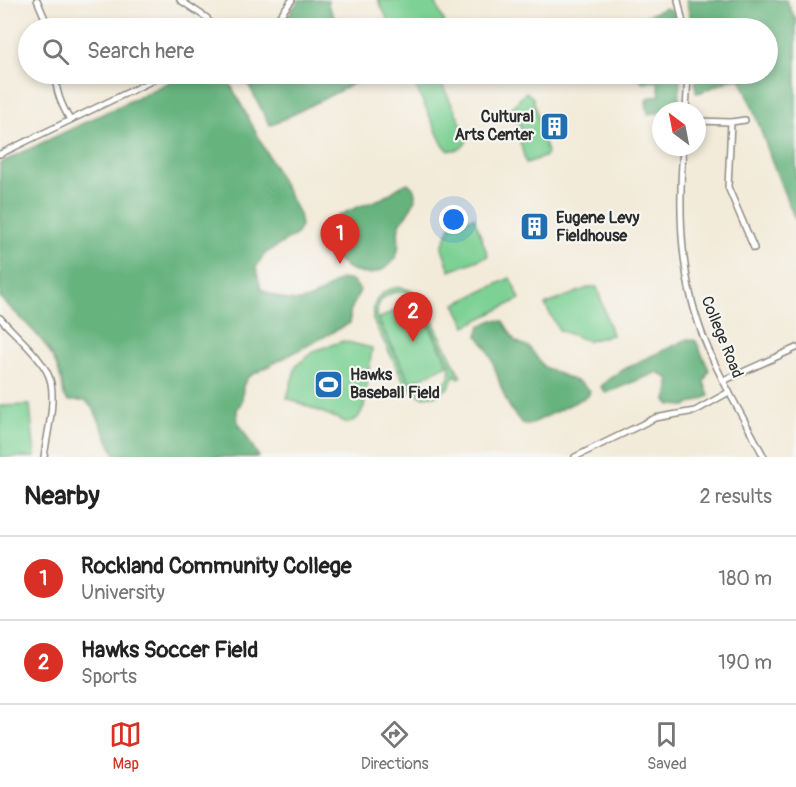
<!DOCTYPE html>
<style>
:root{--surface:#fff;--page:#f6f6f6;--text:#222;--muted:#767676;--line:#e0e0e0;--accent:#d93025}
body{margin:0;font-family:Pangolin,sans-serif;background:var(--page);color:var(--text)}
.compass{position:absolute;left:652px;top:102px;width:54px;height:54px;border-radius:50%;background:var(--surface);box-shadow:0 3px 9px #0003;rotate:328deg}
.you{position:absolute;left:454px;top:220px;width:21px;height:21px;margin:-15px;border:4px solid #fff;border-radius:50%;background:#1a73e8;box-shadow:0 0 0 9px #1a73e833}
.badge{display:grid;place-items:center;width:39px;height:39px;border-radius:50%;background:var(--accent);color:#fff;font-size:20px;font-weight:700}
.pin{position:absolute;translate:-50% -50px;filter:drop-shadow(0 2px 3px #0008)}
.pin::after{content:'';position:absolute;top:32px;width:21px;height:18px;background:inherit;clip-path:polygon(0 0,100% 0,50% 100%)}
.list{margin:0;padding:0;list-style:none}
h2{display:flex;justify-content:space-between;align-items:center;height:78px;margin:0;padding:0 24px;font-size:26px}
h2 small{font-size:20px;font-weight:400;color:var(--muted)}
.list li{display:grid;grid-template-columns:39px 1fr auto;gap:18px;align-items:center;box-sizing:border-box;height:84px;padding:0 24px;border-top:2px solid var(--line)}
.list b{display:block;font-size:22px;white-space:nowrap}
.list p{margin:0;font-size:20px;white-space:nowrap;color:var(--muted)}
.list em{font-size:20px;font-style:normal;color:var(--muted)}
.icon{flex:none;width:33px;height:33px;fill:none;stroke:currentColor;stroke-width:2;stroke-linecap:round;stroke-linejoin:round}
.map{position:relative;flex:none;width:796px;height:457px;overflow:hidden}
.search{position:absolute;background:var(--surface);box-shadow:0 3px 9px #0003;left:18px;right:18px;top:18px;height:66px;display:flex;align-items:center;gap:15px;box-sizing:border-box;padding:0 21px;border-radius:33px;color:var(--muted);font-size:22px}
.sheet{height:246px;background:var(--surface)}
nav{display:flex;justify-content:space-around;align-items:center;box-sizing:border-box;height:84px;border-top:2px solid var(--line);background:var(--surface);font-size:16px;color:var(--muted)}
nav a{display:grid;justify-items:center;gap:3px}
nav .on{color:var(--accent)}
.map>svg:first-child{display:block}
</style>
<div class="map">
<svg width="796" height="457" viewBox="0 0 796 457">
<rect width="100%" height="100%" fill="#f6f6f2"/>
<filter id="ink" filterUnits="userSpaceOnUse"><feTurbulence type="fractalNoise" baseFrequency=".0167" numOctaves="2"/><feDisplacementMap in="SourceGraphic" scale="12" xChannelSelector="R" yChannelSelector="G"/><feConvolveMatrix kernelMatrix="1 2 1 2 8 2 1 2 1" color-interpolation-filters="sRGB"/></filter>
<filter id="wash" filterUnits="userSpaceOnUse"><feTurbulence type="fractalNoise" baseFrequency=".008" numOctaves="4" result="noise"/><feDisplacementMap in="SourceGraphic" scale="24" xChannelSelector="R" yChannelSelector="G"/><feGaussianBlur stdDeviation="1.35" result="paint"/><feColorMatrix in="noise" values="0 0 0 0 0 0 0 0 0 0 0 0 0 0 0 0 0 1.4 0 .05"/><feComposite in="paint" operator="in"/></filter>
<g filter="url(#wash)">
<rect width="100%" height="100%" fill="#f3ebda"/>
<!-- green -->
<g fill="#7dd194" stroke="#547e60" stroke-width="1.5" fill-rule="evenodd">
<polygon points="378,0 434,0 447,28 392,28"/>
<path d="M410,74H437L468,138C464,148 459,151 448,150L442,143Z"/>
<polygon points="526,92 533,98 547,153 544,157 526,163 518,135 522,131 519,123 513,121 509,111"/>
<polygon points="474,217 488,256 450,271 442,247 450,227"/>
<polygon points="510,278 520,299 466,326 455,304"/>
<path d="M401,287L414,292L422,300L461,377L458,378L455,374L449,387L438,395L423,397L413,392L406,385L373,320C371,301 382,288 401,287ZM396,292L408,293L416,300L378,319L411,383L448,365L417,300L450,364L449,378L440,390L432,393H424L412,386L379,323C373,308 381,295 396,292Z"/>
<polygon points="590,287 597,287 612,335 588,341 559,330 545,305"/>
<polygon points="343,341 372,348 364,407 358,418 348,423 287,398 296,366 314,351"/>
<polygon points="30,405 35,457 0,457 0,406"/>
</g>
<!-- forest -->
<g fill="#66b37e" stroke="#486f54" stroke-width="1.5">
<polygon points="299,0 328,0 328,5 340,28 275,28 289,15"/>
<path d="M686,0H786L796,20V220C774,175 762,126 741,80L735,78L701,92L698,93L696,92L695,74H768V28L697,27L692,24Z"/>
<polygon points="665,8 673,11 676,28 621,28 623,26"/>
<path d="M186,74H225L299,214L301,226L296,235L264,254L256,268L261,289C296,309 309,303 340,279L353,281L360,290L350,312V323L248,377L243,386L242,401L237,410L238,422L259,457H116L94,410L86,401H68L64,396C60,350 31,328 0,298V163Z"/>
<polygon points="243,74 363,74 363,76 361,80 272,125 269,124"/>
<polygon points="637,74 680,74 679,108 677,110 648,114 646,101 648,98 660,95 658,83 656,81 643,83"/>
<path d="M408,183C427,198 403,214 399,227C397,234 400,243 398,250C395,268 371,279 354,271C342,265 335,259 329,246C326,240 322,231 327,225C334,214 367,204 380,199C390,195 398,186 408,183Z"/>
<path d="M493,320L503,321L515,341L529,347L544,367L580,383L590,391L588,396L531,424L525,425C503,409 500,378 490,355C487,348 482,341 477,335L480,326Z"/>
<path d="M688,339L696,341L709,370L704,382L709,396L686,406L670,405L666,400L669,390V379L658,372L606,393L601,387C611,371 669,349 688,339Z"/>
</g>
</g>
<g filter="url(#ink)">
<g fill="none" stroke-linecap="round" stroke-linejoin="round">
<defs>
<g id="minor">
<polyline points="37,0 49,28"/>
<polyline points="180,0 207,18 212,28"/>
<polyline points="678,0 684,28"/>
<polyline points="262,28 279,17 292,0"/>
<path d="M55,74C56,92 61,104 70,120"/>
<polyline points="686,111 688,74"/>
<polyline points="697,121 731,122 745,120"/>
<polyline points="731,122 728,187 754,248"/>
<path d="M683,147C678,216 680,282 707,346C723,385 745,420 764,457"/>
<polyline points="0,154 166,74"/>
<path d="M0,318C15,335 47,361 51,383C55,406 47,434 44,457"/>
<polyline points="723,381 796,348"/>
<polyline points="575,457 655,418 695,411 729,392"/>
</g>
</defs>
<!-- minor casing -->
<use href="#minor" stroke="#8f8b82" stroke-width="8"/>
<!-- minor -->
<use href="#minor" stroke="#fff" stroke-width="5"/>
</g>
</g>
<!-- icons -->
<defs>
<symbol id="building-square" viewBox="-11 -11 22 22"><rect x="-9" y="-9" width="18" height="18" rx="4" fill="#1f6fb2" stroke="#f6f6f2"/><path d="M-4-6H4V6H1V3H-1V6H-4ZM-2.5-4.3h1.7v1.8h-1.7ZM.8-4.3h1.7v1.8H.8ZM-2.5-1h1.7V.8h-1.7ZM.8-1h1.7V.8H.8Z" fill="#fff"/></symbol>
<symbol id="stadium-square" viewBox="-11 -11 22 22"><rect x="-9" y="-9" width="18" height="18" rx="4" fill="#1f6fb2" stroke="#f6f6f2"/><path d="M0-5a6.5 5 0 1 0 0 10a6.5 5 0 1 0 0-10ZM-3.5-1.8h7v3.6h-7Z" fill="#fff"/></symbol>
</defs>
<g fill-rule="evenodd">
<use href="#building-square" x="538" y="110" width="33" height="33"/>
<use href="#building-square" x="518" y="210" width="33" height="33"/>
<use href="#stadium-square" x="312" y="368" width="33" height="33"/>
</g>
<g text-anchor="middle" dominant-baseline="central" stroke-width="4.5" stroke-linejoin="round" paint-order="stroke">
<!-- poi labels -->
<g font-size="16" font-weight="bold" fill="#2b2b2b" stroke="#f6f6f2" text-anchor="start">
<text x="534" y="117" text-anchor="end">Cultural<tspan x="534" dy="18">Arts Center</tspan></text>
<text x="556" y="218">Eugene Levy<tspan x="556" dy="18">Fieldhouse</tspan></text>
<text x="350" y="375">Hawks<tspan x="350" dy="18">Baseball Field</tspan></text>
</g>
<!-- street labels -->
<g font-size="16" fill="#2b2b2b" stroke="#f6f6f2">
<text transform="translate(722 337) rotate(68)">College Road</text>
</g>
</g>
</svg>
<svg class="compass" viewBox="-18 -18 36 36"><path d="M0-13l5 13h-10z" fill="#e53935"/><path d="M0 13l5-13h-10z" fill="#767676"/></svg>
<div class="you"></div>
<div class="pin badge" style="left:340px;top:264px">1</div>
<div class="pin badge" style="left:413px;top:342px">2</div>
<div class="search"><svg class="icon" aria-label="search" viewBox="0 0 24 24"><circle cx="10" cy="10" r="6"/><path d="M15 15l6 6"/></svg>Search here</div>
</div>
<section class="sheet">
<h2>Nearby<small>2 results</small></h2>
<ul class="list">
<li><span class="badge">1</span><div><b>Rockland Community College</b><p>University</p></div><em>180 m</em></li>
<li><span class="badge">2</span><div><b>Hawks Soccer Field</b><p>Sports</p></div><em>190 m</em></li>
</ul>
</section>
<nav>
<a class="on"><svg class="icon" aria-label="map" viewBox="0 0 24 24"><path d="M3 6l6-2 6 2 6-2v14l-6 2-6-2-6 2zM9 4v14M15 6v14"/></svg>Map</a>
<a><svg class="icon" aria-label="directions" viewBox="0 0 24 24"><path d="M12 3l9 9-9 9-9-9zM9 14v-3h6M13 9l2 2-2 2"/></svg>Directions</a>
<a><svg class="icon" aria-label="saved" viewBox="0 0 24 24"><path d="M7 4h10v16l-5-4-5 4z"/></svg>Saved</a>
</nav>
